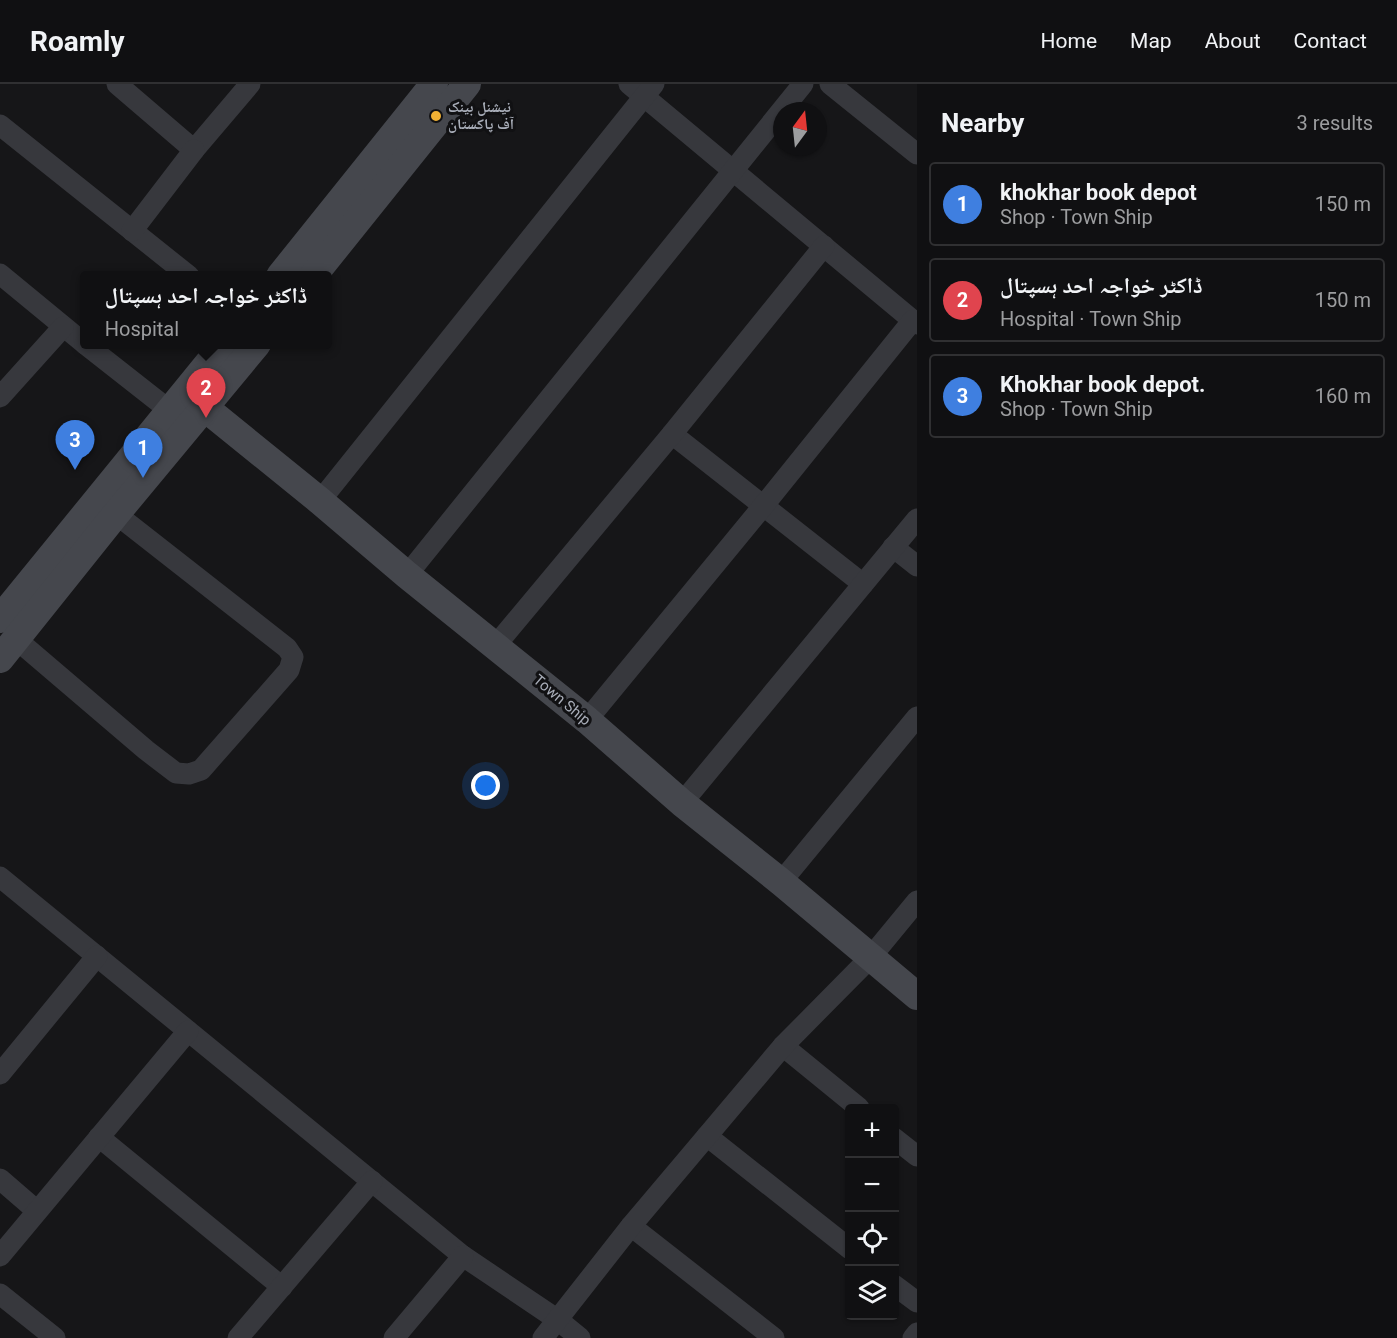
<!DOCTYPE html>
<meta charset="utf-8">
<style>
:root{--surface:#101012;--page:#1e1e20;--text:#f1f3f6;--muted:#9c9d9f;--line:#303032;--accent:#f2b134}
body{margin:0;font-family:Roboto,"Noto Naskh Arabic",sans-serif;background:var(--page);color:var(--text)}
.controls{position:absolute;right:18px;bottom:18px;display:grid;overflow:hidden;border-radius:6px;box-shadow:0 2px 4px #0004}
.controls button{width:54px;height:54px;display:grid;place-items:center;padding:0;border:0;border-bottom:2px solid var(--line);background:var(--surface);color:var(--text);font:30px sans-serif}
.compass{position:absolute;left:773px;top:18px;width:54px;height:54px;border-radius:50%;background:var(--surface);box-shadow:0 2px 4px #0004;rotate:15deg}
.you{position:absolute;left:486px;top:702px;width:21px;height:21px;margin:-15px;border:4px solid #fff;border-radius:50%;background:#1a73e8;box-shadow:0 0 0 9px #1a73e833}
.badge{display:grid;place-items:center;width:39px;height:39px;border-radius:50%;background:var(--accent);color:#fff;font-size:20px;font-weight:700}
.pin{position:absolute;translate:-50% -50px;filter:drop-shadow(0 2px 3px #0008)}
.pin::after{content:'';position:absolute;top:32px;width:21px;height:18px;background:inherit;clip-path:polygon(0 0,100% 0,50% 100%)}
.popup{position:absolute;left:80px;top:187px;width:252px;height:78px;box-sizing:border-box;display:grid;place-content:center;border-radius:6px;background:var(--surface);filter:drop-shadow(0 2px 4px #0005);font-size:20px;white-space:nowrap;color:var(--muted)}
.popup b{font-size:22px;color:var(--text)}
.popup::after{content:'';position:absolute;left:50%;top:100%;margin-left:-12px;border:12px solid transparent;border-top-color:var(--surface)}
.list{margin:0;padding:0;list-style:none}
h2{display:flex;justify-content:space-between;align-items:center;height:78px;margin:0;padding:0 24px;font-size:26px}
h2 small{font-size:20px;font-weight:400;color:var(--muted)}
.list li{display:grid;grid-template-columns:39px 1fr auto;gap:18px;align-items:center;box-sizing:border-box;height:84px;margin:0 12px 12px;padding:0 12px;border:2px solid var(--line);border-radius:6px}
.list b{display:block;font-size:22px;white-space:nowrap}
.list p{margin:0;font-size:20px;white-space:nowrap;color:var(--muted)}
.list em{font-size:20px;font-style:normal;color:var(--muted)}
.icon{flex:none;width:33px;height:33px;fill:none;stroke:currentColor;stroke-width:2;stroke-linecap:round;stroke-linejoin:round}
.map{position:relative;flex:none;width:917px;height:1254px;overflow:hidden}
header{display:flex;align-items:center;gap:36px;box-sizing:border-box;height:84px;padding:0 30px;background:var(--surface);border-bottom:2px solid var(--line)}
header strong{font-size:28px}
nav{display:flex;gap:33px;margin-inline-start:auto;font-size:21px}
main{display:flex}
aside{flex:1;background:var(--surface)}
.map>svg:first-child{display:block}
</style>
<header>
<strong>Roamly</strong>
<nav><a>Home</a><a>Map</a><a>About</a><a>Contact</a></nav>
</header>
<main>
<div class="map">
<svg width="917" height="1254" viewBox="0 0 917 1254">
<rect width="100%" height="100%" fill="#161618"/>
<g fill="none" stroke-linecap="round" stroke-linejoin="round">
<!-- street -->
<g stroke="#37383d" stroke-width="21">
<polyline points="117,0 194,66 250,0"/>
<polyline points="629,0 917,240"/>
<polyline points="830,0 917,70"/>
<polyline points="0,41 189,192"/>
<polyline points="132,147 194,66"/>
<polyline points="0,190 85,260"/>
<polyline points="85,260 169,326"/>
<polyline points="0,313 63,243"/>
<polyline points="672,350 863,500"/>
<polyline points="320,417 654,0"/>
<polyline points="893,463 917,482"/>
<polyline points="407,491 803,0"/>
<polyline points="16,555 146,666 176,689 189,690 201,686 289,586 293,573 287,564 116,430"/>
<polyline points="496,561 672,350 824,162"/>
<polyline points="587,636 764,421 913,236"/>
<polyline points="682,719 917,435"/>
<polyline points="0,793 463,1172 558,1236 580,1254"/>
<polyline points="781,798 917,633"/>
<polyline points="783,962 859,1024"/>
<polyline points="0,990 97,872"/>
<polyline points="707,1052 850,1165"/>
<polyline points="99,1053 282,1203"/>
<polyline points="894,1054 917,1072"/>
<polyline points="0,1095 37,1127"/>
<polyline points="631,1142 774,1254"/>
<polyline points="0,1172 188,947"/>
<polyline points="894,1201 917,1218"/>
<polyline points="0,1210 55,1254"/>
<polyline points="238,1254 372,1097"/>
<polyline points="394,1254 463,1172"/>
<polyline points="543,1254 631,1142 783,962 870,874 917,817"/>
<polyline points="913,1254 917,1249"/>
</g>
<!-- secondary -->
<g stroke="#45474d" stroke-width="28">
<polyline points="280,192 434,0"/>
<polyline points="313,192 467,0"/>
<polyline points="204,323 320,417 407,491 587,636 682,719 781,798 917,912"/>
<polyline points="0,535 224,260"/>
<polyline points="0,575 116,430 257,260"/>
</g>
</g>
<!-- markers -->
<circle fill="#f2b134" stroke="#111113" stroke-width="2" cx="436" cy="32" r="6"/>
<g text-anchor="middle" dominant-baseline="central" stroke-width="6" stroke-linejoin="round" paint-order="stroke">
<!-- poi labels -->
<g font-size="15" font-weight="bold" fill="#a8adb8" stroke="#111113" text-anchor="start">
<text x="448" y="23">نیشنل بینک<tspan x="448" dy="17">آف پاکستان</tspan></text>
</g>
<!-- street labels -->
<g font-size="15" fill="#a8adb8" stroke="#111113">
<text transform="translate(562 616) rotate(40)">Town Ship</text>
</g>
</g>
</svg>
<div class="controls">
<button>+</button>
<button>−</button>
<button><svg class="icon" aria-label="locate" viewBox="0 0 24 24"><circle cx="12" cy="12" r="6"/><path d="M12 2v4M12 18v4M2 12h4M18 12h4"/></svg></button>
<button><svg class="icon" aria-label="layers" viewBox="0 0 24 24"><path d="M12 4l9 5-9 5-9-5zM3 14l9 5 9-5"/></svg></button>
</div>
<svg class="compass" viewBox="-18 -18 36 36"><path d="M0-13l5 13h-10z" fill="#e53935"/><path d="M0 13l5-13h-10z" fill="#9c9d9f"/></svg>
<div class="you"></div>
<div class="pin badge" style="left:143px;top:394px;background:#3f7fe0">1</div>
<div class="pin badge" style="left:206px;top:334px;background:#e0444e">2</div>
<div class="popup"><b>ڈاکٹر خواجہ احد ہسپتال</b>Hospital</div>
<div class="pin badge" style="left:75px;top:386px;background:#3f7fe0">3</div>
</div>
<aside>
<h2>Nearby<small>3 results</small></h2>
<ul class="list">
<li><span class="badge" style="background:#3f7fe0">1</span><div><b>khokhar book depot</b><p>Shop · Town Ship</p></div><em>150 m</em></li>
<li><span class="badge" style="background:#e0444e">2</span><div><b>ڈاکٹر خواجہ احد ہسپتال</b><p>Hospital · Town Ship</p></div><em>150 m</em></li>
<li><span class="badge" style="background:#3f7fe0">3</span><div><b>Khokhar book depot.</b><p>Shop · Town Ship</p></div><em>160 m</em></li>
</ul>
</aside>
</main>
